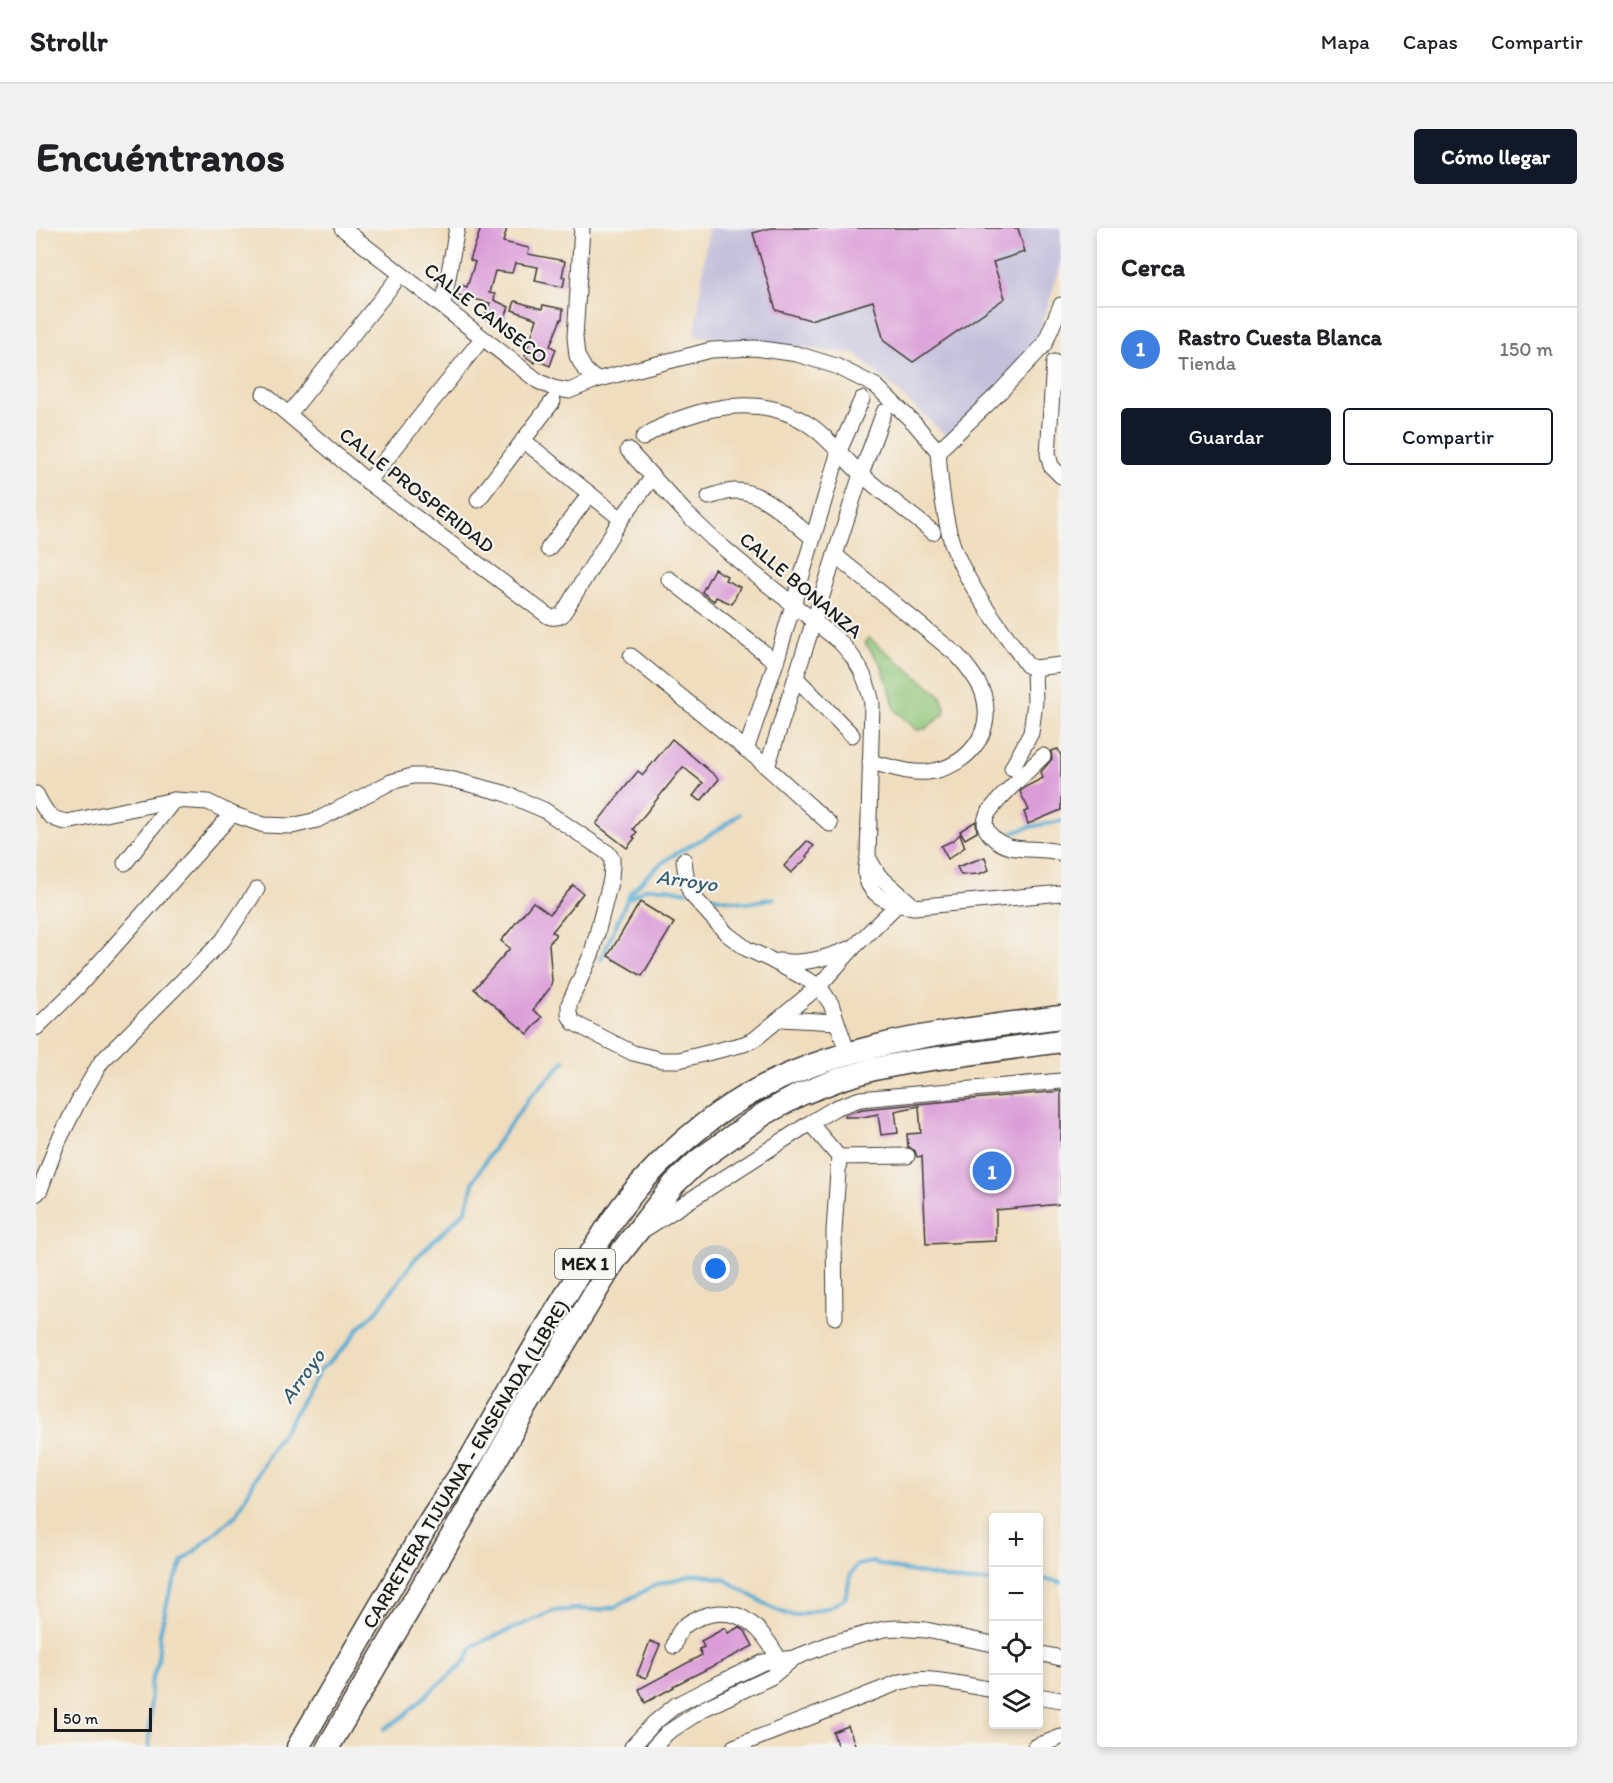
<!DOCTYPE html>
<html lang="es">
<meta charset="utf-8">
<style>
:root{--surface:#fff;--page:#f2f2f2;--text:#202124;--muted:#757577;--line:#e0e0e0;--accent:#111827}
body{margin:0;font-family:Itim,sans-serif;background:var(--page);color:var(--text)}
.controls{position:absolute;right:18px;bottom:18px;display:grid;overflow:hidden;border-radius:6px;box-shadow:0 3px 9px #0003}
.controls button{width:54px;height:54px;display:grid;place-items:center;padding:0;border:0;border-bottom:2px solid var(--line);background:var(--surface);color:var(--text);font:30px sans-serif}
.scale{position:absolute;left:18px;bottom:15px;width:98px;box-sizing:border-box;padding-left:6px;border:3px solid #1c1c1c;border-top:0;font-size:16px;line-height:21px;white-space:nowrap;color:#1c1c1c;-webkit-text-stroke:4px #f6f6f2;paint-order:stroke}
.you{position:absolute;left:680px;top:1041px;width:21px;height:21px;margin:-15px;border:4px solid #fff;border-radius:50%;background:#1a73e8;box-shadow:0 0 0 9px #1a73e833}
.badge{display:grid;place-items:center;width:39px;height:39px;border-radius:50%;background:var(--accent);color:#fff;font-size:20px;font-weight:700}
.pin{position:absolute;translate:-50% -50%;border:3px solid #fff;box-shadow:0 2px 6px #0006}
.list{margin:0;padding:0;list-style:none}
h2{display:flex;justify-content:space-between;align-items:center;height:78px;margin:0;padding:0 24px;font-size:26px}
h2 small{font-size:20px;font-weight:400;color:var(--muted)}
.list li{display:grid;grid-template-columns:39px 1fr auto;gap:18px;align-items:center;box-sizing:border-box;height:84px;padding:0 24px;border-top:2px solid var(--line)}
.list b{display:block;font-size:22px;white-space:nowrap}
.list p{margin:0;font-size:20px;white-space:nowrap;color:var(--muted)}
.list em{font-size:20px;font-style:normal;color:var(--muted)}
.actions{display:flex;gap:12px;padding:18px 24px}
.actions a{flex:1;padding:14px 0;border:2px solid var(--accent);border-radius:6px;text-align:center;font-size:21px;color:var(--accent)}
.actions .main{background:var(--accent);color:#fff}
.icon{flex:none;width:33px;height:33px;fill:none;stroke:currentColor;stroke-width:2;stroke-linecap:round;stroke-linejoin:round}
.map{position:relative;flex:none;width:1025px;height:1519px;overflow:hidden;border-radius:6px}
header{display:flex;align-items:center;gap:36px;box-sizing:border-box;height:84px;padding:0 30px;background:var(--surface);border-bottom:2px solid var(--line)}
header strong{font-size:28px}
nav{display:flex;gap:33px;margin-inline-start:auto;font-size:21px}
.intro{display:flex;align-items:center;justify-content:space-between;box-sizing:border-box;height:144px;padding:0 36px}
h1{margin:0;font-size:42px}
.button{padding:15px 27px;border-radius:6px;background:var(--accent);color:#fff;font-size:21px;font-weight:700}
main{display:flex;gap:36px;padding:0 36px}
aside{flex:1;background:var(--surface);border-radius:6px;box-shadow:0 3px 9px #0003}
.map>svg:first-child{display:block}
</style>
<header>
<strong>Strollr</strong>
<nav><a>Mapa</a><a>Capas</a><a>Compartir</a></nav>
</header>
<div class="intro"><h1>Encuéntranos</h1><a class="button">Cómo llegar</a></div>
<main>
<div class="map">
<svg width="1025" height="1519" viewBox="0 0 1025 1519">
<rect width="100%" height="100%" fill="#f6f6f2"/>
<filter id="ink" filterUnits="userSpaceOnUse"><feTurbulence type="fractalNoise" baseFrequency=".0167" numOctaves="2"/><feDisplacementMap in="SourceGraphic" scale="12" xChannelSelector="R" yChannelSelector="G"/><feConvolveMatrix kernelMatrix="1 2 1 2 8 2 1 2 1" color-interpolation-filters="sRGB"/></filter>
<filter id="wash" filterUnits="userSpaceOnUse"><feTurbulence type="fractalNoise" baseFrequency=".008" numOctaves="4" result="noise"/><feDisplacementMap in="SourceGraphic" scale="24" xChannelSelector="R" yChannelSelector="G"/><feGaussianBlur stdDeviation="1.35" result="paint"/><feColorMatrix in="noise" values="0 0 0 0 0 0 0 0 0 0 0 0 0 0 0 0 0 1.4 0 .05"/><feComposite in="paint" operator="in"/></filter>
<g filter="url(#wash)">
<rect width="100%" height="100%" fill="#f0ddbd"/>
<!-- industrial -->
<polygon fill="#c4c0db" points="672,0 1025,0 1025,37 999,117 914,211 820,126 659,107"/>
<!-- green -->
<polygon fill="#90c577" stroke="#56704a" stroke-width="1.5" points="833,410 904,467 909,478 908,486 889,501 881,502 859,482 855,466 845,436 829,415"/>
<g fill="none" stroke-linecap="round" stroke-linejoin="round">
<!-- stream -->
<g stroke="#56abd2" stroke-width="4">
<polyline points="977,605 993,599 1025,593"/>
<polyline points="661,666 712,675 738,670"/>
<path d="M592,669C604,653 619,639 636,628C658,614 684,604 703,586"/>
<polyline points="565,731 591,672 610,660 630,660 651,664"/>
<polyline points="1002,1350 1025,1354"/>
<polyline points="348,1501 367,1489 398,1460 428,1435 438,1417 518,1383 543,1381 562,1382 579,1379 621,1356 662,1346 688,1351 738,1381 757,1388 794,1379 809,1370 815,1346 821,1337 838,1334 857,1340 903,1349 931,1354 957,1353"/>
<polyline points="113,1519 115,1454 122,1434 124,1405 133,1367 147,1333 201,1286 235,1221 248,1203 284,1142 306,1122 323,1100 341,1083 379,1031 430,982 438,952 460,916 494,869 529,833"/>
</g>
</g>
<g id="blocks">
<!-- building -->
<g fill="#db9cd8">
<polygon points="445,0 471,0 467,14 493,20 492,26 529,33 526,49 529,49 527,59 499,53 502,39 479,35 476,45 459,43 453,65 459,66 458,72 473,79 466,97 448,90 454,75 422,67 425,57 431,59 439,34 434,32"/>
<polygon points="735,0 982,0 989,24 957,34 969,70 877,134 848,113 837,73 774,92 740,82 717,5"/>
<polygon points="479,73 506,81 507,77 527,81 526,91 525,91 514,118 520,121 514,138 500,132 499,135 489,128 501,91 476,82"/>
<polygon points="678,341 691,348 689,352 704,359 696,376 680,369 678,373 666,364"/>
<polygon points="636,511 683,551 665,573 657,568 667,555 647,539 597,601 601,604 597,609 599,610 591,620 560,596 602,543 607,547"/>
<polygon points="1022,521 1025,528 1025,582 992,596 988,584 993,582 984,564 989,559 1007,550 1005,544 1016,531 1015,523"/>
<polygon points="940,593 941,604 929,611 924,603"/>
<polygon points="924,606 929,619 912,631 905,618 918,612"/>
<polygon points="771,613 778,618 770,628 772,629 755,645 748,638"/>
<polygon points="949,629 953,642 943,646 925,647 921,639"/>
<polygon points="537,657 547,665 516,704 520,706 513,716 516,753 514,760 497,782 506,789 492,806 438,761 474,720 465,713 497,674 514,686"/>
<polygon points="604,674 638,695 606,748 572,728"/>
<polygon points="1025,863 1025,976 960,982 960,1013 890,1016 886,928 881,929 879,923 872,919 871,906 885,905 883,878 859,883 862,905 845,907 842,886 827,889 809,889 809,887 826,881"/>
<polygon points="703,1399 709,1403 717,1418 637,1458 638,1459 609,1475 603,1461 666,1427 663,1421 668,1419 665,1413 689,1400 692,1405"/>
<polygon points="614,1413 624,1417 610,1450 601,1447"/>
<polygon points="812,1498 820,1519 802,1519 797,1504"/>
</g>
</g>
</g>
<g filter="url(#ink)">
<use href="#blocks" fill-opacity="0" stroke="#3c3934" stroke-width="1.5"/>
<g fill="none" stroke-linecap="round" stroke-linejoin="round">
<defs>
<g id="minor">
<polyline points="306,0 502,153 517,160 533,163 560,152 675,122 719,120 761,126 800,138 840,158 879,196 902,223"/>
<polyline points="546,0 539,109 541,128 549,142 560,152"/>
<polyline points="407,77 421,0"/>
<polyline points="1018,134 1012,226 1015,238 1025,248"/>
<path d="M228,166L332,254L512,388C517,390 521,390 526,387L585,291L617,249"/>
<polyline points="253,186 358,55"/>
<path d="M607,210C623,197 645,190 665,184C703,174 741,174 775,198C794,211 808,231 825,246C848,266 873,285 897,304"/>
<polyline points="487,212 585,291"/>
<path d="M592,222L650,285L677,311L721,348L803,413C822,433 830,448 836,475L832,629C822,663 848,676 878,679L1025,665"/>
<path d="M902,223C904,254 907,285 916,315C931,359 965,399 991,437L998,440L1025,437"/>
<polyline points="902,223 963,165 1008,117 1025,77"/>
<polyline points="332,254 441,117"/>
<path d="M673,269C679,267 685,265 691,264C724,257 753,292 777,310"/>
<polyline points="442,272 517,173"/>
<polyline points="512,321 554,266"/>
<path d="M799,327L921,427C931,438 942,452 947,465C960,505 931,539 892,544C873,546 852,538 834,534"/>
<polyline points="633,351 740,434"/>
<polyline points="595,428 723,532 794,596"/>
<polyline points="760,450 816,507"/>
<polyline points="710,522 740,434 803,223 826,171"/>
<path d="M1007,528C996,539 953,578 950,590C945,604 963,616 974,619C991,623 1009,619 1025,625"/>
<polyline points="731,539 825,246 848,184"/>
<polyline points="976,540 995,505 999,474 998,440"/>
<path d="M0,566C9,582 11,591 31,594L138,572L172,574L196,586L228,597L256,598L281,592L355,554L376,548H394L414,551L468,565L508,582L572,625L576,631V637L575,651L556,725L533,776V787L538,795L597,825L626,832H643L708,816L719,811L783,758L818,719L868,670"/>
<polyline points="832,629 842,647 874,675"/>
<polyline points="648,632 651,656 655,666 691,706 711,721 733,731 783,758 795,776 812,826"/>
<polyline points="89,635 138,572"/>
<path d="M743,733C768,737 790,730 813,721"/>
<polyline points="745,791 800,794"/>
<polyline points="0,800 40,761 196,586"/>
<polyline points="774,895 803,929 871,928"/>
<polyline points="0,966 4,962 20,918 43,872 65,834 187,712 221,661"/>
<polyline points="609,1001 774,895 799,880 824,871 1025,853"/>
<polyline points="799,1089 798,1003 803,929"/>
<path d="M638,1418C642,1401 649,1395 665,1389C707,1374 730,1405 747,1439"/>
<polyline points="1002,1425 1025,1430"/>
<polyline points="1002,1468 1025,1472"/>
<polyline points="596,1519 618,1495 640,1477 675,1459 728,1434 758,1430"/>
<polyline points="618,1519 631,1505 669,1480 735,1449 758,1430 796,1415 848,1401 861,1400 890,1402 957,1416"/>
<path d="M698,1519L864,1454C894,1447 928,1457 957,1462"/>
<polyline points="999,1519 1025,1509"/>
</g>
<g id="highway">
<path d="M262,1519C305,1446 347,1372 390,1299C405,1275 421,1252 436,1228C466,1176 495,1123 527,1072C546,1040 565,1007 587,977C615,940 657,902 695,877C792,814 913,804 1025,789"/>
<polyline points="292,1519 443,1262 487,1184 579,1032 638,956 663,932 728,886 765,866 804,851 838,841 874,834 1025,813"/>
</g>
</defs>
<!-- minor casing -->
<use href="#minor" stroke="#3c3934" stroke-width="17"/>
<!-- highway casing -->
<use href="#highway" stroke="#3c3934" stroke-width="25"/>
<!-- minor -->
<use href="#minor" stroke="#fff" stroke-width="15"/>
<!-- highway -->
<use href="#highway" stroke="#fff" stroke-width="22"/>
</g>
</g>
<g text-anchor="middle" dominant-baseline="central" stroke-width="4.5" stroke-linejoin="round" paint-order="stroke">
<!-- shield labels -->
<rect fill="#f6f6f2" stroke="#5d5d5c" stroke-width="1.5" x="519" y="1021" width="60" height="30" rx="4.5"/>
<g font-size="18" font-weight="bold" fill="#1c1c1c">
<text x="549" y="1036">MEX 1</text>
</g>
<!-- street labels -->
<g font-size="20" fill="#1c1c1c" stroke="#f6f6f2">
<text transform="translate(450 85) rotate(38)">CALLE CANSECO</text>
<text transform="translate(381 262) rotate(38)">CALLE PROSPERIDAD</text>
<text transform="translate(765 357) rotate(40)">CALLE BONANZA</text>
<text transform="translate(429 1236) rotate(-59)">CARRETERA TIJUANA - ENSENADA (LIBRE)</text>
</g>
<!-- water labels -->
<g font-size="21" font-style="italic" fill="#365c6e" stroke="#f6f6f2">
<text transform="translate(651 652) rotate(8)">Arroyo</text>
<text transform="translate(266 1148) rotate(-54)">Arroyo</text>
</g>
</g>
</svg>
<div class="controls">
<button>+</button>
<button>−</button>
<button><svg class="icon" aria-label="locate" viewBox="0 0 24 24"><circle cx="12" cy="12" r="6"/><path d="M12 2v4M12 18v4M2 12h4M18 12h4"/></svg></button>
<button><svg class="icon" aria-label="layers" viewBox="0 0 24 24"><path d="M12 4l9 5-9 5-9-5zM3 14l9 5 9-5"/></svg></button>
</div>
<div class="scale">50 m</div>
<div class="you"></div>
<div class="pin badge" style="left:956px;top:943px;background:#3f7fe0">1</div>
</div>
<aside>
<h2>Cerca<small></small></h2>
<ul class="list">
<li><span class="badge" style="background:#3f7fe0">1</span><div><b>Rastro Cuesta Blanca</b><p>Tienda</p></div><em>150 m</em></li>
</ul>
<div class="actions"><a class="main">Guardar</a><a>Compartir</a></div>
</aside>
</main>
